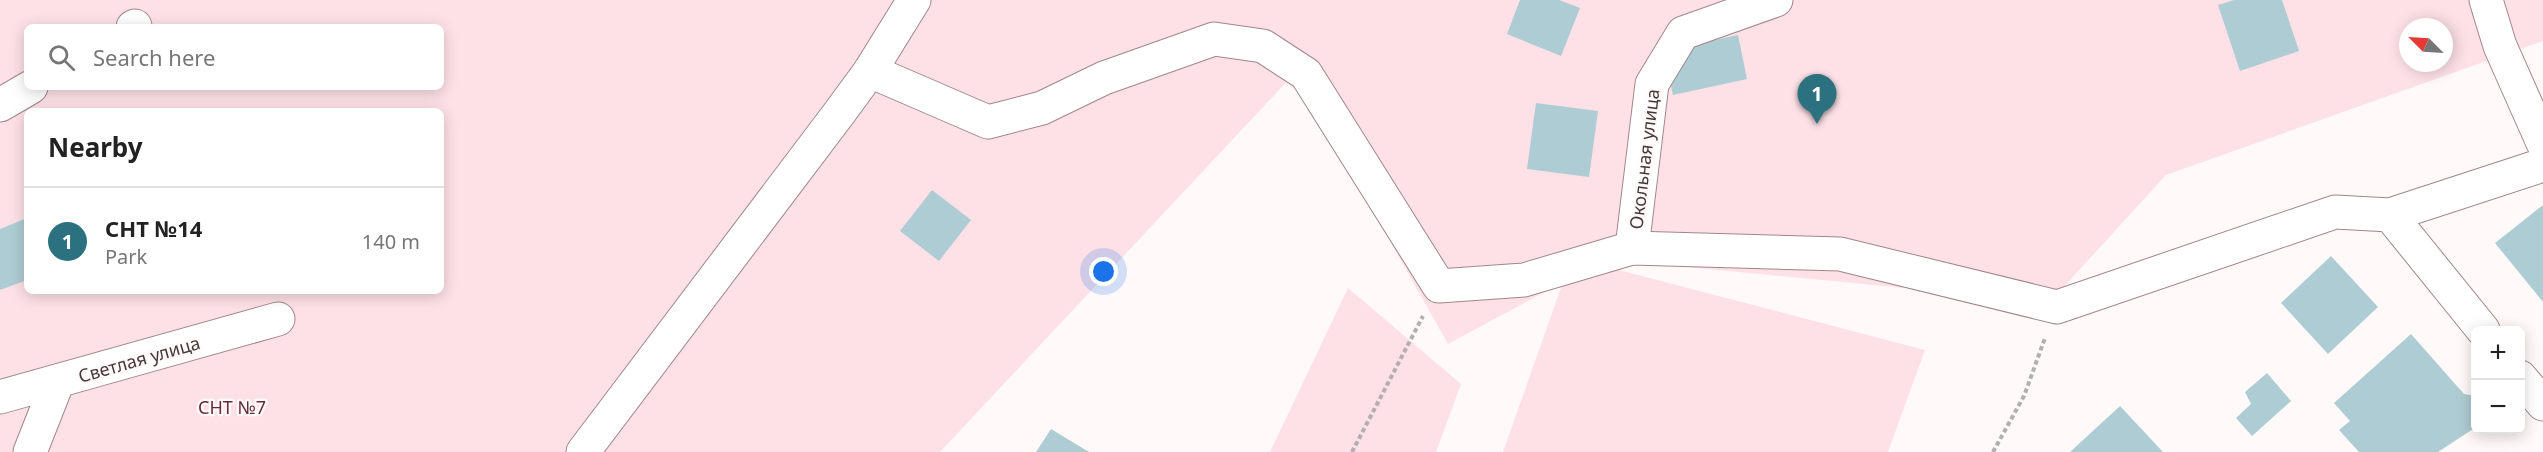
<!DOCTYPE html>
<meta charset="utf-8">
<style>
:root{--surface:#fff;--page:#f2f2f2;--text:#222;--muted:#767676;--line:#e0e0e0;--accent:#2c7180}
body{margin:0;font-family:"Noto Sans",sans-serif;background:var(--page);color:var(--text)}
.controls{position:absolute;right:18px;bottom:18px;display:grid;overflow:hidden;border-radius:9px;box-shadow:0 3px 15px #0003}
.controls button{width:54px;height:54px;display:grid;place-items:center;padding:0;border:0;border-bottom:2px solid var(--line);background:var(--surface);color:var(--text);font:30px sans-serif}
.compass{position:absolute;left:2399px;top:18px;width:54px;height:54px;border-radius:50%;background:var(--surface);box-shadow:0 3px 15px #0003;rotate:294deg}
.you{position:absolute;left:1104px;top:272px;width:21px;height:21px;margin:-15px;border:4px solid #fff;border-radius:50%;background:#1a73e8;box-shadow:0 0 0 9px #1a73e833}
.badge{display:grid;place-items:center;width:39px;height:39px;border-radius:50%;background:var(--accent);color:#fff;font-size:20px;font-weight:700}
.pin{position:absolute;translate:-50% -50px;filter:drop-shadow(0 2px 3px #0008)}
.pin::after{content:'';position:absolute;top:32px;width:21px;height:18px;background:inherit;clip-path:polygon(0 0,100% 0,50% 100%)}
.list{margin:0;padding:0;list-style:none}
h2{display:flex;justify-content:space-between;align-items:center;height:78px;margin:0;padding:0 24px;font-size:26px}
h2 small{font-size:20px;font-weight:400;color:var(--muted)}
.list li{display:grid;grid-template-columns:39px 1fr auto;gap:18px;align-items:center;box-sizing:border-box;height:108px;padding:0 24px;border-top:2px solid var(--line)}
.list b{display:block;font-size:22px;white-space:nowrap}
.list p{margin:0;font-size:20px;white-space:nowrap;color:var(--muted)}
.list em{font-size:20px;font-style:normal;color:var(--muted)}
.icon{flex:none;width:33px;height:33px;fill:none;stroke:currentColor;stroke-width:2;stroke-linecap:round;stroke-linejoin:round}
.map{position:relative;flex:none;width:2543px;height:452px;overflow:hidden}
.search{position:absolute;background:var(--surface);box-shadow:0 3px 15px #0003;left:24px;top:24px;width:420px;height:66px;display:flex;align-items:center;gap:15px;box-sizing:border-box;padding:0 21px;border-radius:9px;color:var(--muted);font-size:22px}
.panel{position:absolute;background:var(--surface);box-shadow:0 3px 15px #0003;left:24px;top:108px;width:420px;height:186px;border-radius:9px}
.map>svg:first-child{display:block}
</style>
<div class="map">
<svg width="2543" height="452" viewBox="0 0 2543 452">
<rect width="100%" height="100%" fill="#fff9fa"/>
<!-- green -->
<g fill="#fde1e6" fill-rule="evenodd">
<path d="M0,0H2543V41L2166,175L2050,302L1605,259L1596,264L1925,350L1888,452H1503L1563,282L1448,344L1295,73L940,452H0ZM27,27H441V87H27ZM2408,27H2444V63H2408ZM27,111H441V291H27Z"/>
<polygon points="1348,288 1461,384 1436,452 1270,452"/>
</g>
<!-- building -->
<g fill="#aeccd3">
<polygon points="1520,0 1559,0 1580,8 1561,56 1507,34"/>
<polygon points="2234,0 2282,0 2299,51 2240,71 2218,5"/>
<polygon points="1738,35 1747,79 1673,95 1663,51"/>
<polygon points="1536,103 1598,111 1589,177 1527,169"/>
<polygon points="932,190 971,220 939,261 900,231"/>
<polygon points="2543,205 2543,302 2495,243"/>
<polygon points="27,218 27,280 0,290 0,229"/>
<polygon points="2331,256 2378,307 2328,354 2281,303"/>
<polygon points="2411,334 2464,394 2476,396 2476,427 2438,452 2359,452 2339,430 2350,421 2334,403"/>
<polygon points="2267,373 2291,401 2252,436 2236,418 2251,404 2245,392"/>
<polygon points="2120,406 2163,452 2070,452"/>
<polygon points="1051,429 1089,452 1036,452"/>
</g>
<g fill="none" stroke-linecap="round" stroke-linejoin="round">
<defs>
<g id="minor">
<polyline points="2486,0 2500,46 2543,143"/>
<polyline points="133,27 135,26"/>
<polyline points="870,71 988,122 1042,108 1104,78 1214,39 1263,46 1306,74 1439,286 1524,280 1632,248 1840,254 2057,307 2335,212 2390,215 2543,165"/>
<polyline points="0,105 31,87"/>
<polyline points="2390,215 2483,330"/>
<polyline points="1632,248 1652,84 1683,33 1776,0"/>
<polyline points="2520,377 2543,404"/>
<polyline points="0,397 278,319"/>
<polyline points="30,452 58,381"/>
<polyline points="583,452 840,112 870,71 914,0"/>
</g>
</defs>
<!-- minor casing -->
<use href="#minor" stroke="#a1868b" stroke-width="35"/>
<!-- path -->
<g stroke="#b6adaf" stroke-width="4" stroke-dasharray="4.5 3" stroke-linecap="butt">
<polyline points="1352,452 1423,316"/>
<polyline points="1993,452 2024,396 2045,338"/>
</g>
<!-- minor -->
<use href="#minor" stroke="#fff" stroke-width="33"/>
</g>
<g text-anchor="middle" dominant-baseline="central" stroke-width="4.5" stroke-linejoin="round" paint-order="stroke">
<!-- street labels -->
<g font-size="18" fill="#44383a" stroke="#fff9fa">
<text transform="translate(1644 159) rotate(-83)">Окольная улица</text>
<text transform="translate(139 359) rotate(-16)">Светлая улица</text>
</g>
<!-- park labels -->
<g font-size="18" fill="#642a39" stroke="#fff9fa">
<text x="232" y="407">СНТ №7</text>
</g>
</g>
</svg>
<div class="controls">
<button>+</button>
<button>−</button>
</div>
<svg class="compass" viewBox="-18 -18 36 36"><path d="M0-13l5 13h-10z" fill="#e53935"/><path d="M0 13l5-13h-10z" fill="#767676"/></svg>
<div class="you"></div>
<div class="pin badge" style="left:1817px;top:124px">1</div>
<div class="search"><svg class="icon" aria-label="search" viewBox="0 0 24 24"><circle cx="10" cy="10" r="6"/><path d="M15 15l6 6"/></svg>Search here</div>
<section class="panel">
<h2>Nearby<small></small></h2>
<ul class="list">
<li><span class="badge">1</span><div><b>СНТ №14</b><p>Park</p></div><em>140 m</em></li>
</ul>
</section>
</div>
